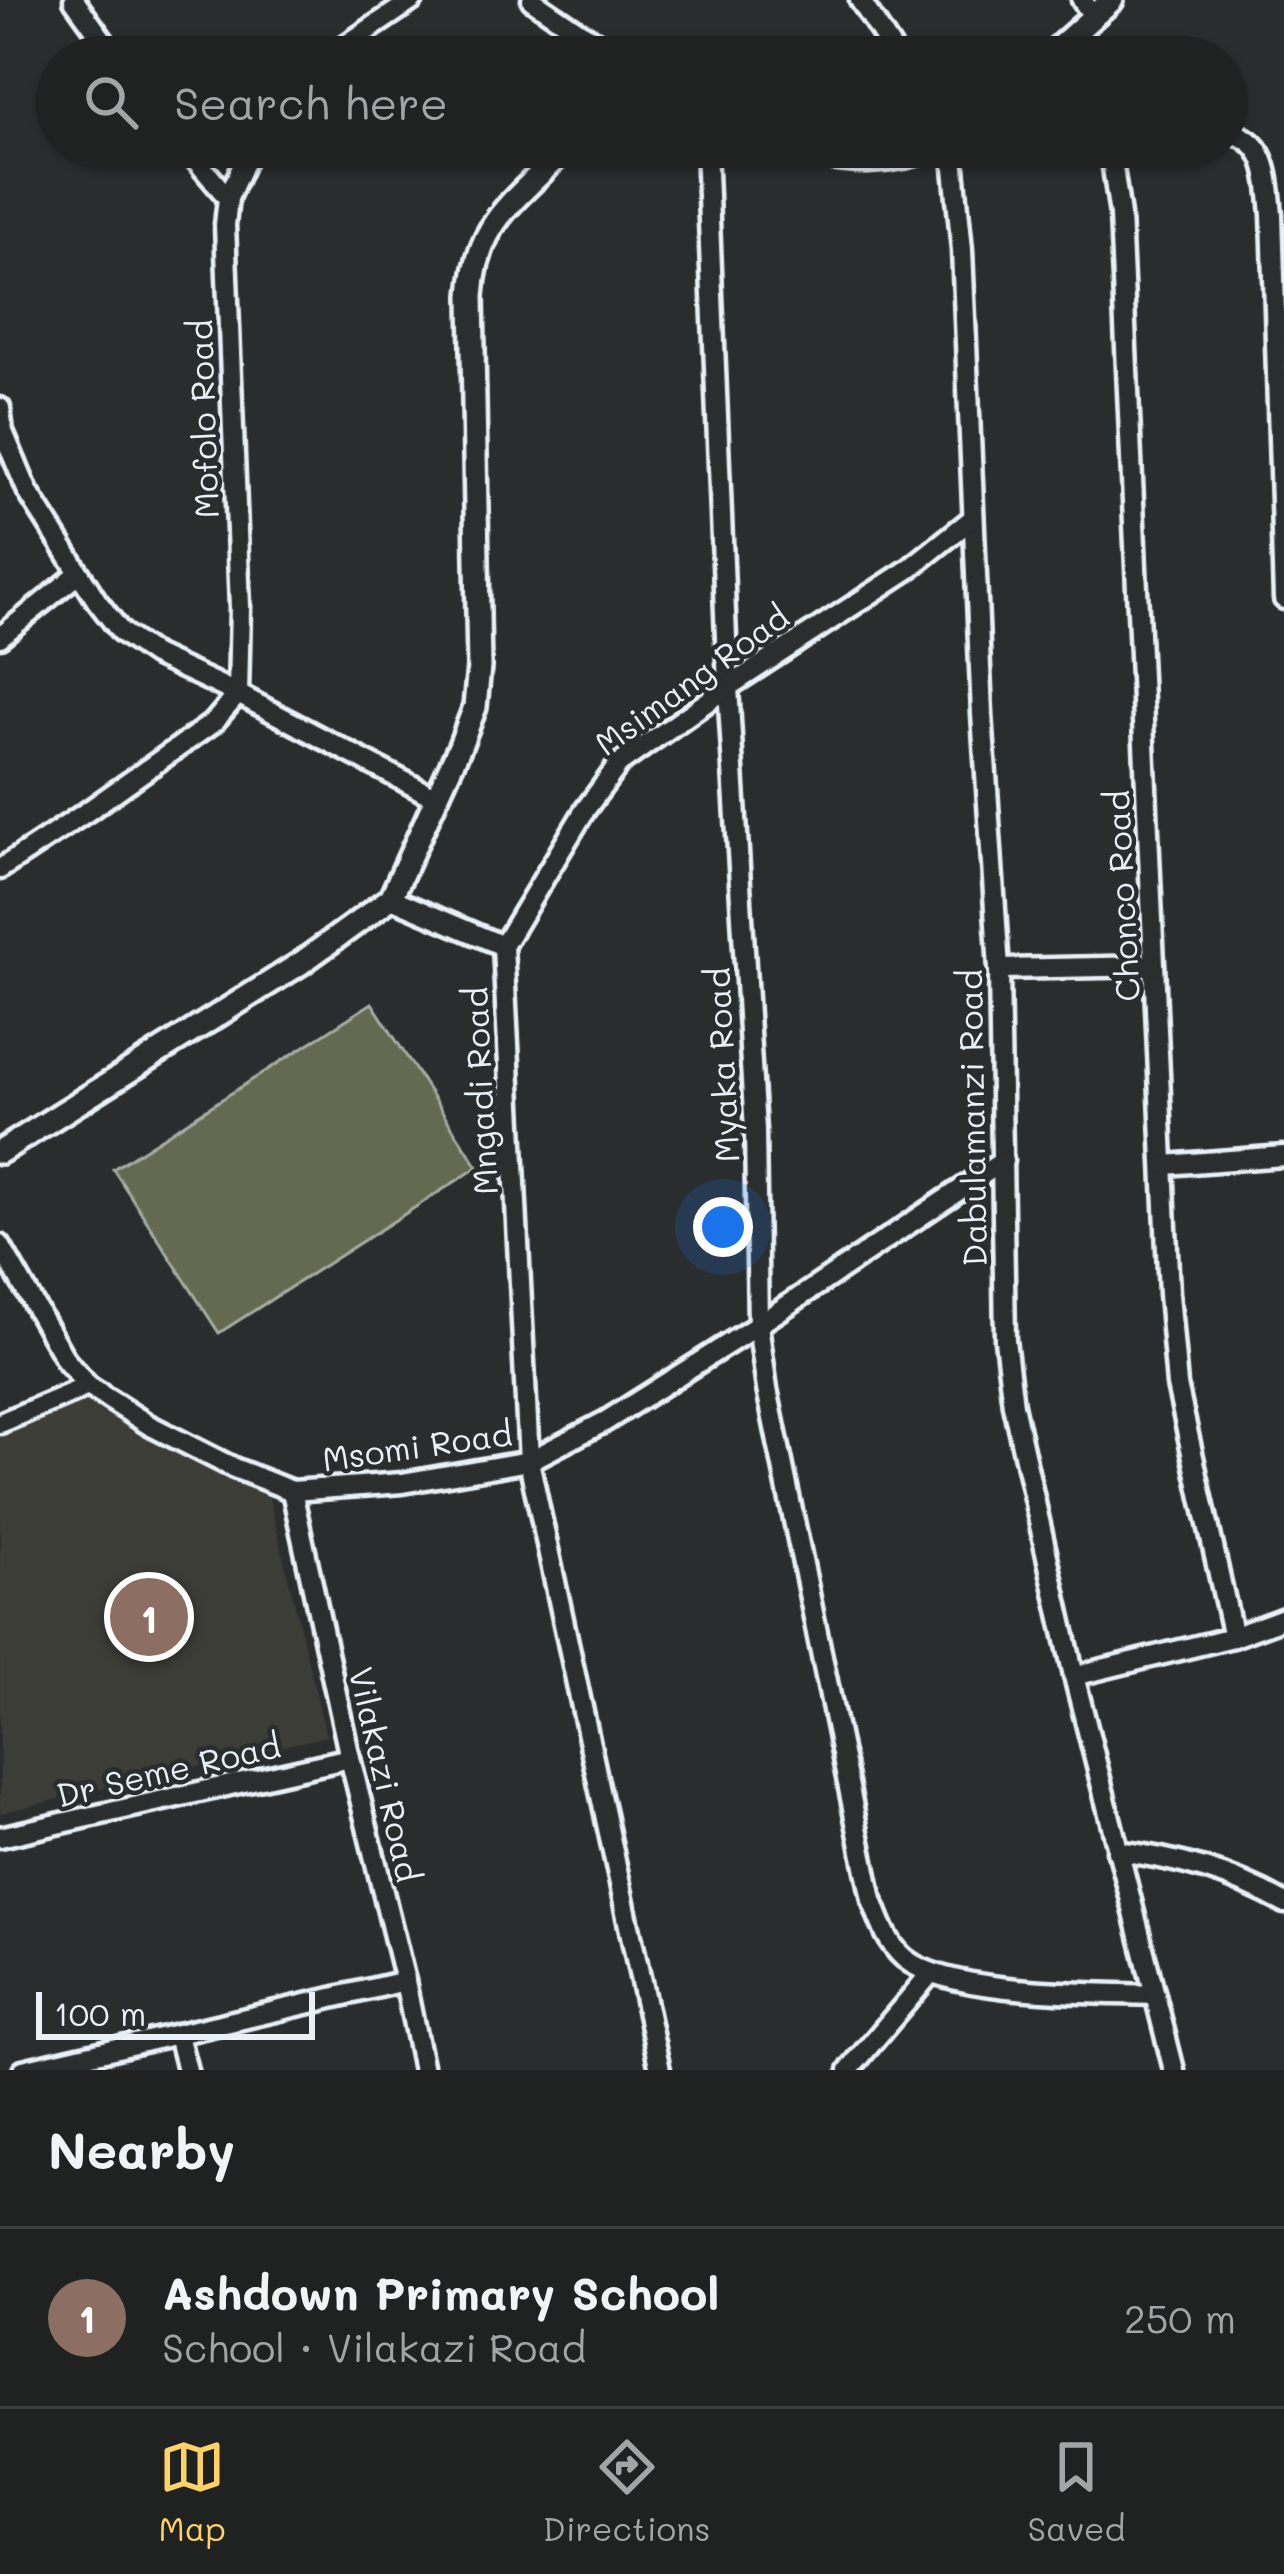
<!DOCTYPE html>
<meta charset="utf-8">
<style>
:root{--surface:#202222;--page:#2d2f2f;--text:#f1f3f6;--muted:#a2a4a5;--line:#3d3f40;--accent:#ffd166}
body{margin:0;font-family:Mali,sans-serif;background:var(--page);color:var(--text)}
.scale{position:absolute;left:36px;bottom:30px;width:279px;box-sizing:border-box;padding-left:12px;border:6px solid #e8f1f8;border-top:0;font-size:33px;line-height:42px;white-space:nowrap;color:#e8f1f8;-webkit-text-stroke:9px #2a2d2e;paint-order:stroke}
.you{position:absolute;left:723px;top:1227px;width:42px;height:42px;margin:-30px;border:9px solid #fff;border-radius:50%;background:#1a73e8;box-shadow:0 0 0 18px #1a73e833}
.badge{display:grid;place-items:center;width:78px;height:78px;border-radius:50%;background:var(--accent);color:#fff;font-size:39px;font-weight:700}
.pin{position:absolute;translate:-50% -50%;border:6px solid #fff;box-shadow:0 3px 12px #0006}
.list{margin:0;padding:0;list-style:none}
h2{display:flex;justify-content:space-between;align-items:center;height:156px;margin:0;padding:0 48px;font-size:51px}
h2 small{font-size:39px;font-weight:400;color:var(--muted)}
.list li{display:grid;grid-template-columns:78px 1fr auto;gap:36px;align-items:center;box-sizing:border-box;height:180px;padding:0 48px;border-top:3px solid var(--line)}
.list b{display:block;font-size:45px;white-space:nowrap}
.list p{margin:0;font-size:39px;white-space:nowrap;color:var(--muted)}
.list em{font-size:39px;font-style:normal;color:var(--muted)}
.icon{flex:none;width:66px;height:66px;fill:none;stroke:currentColor;stroke-width:2;stroke-linecap:round;stroke-linejoin:round}
.map{position:relative;flex:none;width:1284px;height:2070px;overflow:hidden}
.search{position:absolute;background:var(--surface);box-shadow:0 3px 9px #0004;left:36px;right:36px;top:36px;height:132px;display:flex;align-items:center;gap:30px;box-sizing:border-box;padding:0 42px;border-radius:66px;color:var(--muted);font-size:45px}
.sheet{height:336px;background:var(--surface)}
nav{display:flex;justify-content:space-around;align-items:center;box-sizing:border-box;height:168px;border-top:3px solid var(--line);background:var(--surface);font-size:33px;color:var(--muted)}
nav a{display:grid;justify-items:center;gap:6px}
nav .on{color:var(--accent)}
.map>svg:first-child{display:block}
</style>
<div class="map">
<svg width="1284" height="2070" viewBox="0 0 1284 2070">
<rect width="100%" height="100%" fill="#2a2d2e"/>
<filter id="ink" filterUnits="userSpaceOnUse"><feTurbulence type="fractalNoise" baseFrequency=".00833" numOctaves="2"/><feDisplacementMap in="SourceGraphic" scale="24" xChannelSelector="R" yChannelSelector="G"/><feConvolveMatrix kernelMatrix="1 2 1 2 8 2 1 2 1" color-interpolation-filters="sRGB"/></filter>
<g filter="url(#ink)">
<!-- built -->
<polygon fill="#3e3d39" points="86,1394 167,1450 269,1497 326,1736 0,1813 0,1430"/>
<!-- green -->
<polygon fill="#636a50" stroke="#a6aea4" stroke-width="3" points="372,1003 478,1167 219,1333 113,1169"/>
<g fill="none" stroke-linecap="round" stroke-linejoin="round">
<defs>
<g id="minor">
<polyline points="74,0 115,57"/>
<polyline points="532,0 579,32 624,57"/>
<polyline points="860,0 897,57"/>
<polyline points="1082,0 1093,16"/>
<polyline points="328,57 413,0"/>
<path d="M1227,132C1269,139 1268,179 1272,214L1284,599"/>
<polyline points="185,147 228,198"/>
<path d="M706,147L728,687L755,1130L758,1325L767,1389L872,1900C880,1921 887,1943 904,1958C948,1995 1095,1993 1155,1995"/>
<polyline points="952,147 962,250 982,714 999,969 1005,1340 1013,1405 1074,1676 1174,2070"/>
<polyline points="1110,147 1120,215 1169,1294 1177,1385 1233,1637"/>
<polyline points="0,408 3,432 28,492 97,601 121,632 154,655 238,694 436,798"/>
<polyline points="0,637 79,573"/>
<polyline points="238,694 240,607 225,225 228,198 251,147"/>
<polyline points="0,869 88,811 214,722 238,694"/>
<polyline points="391,898 503,946"/>
<polyline points="503,946 529,1461 660,2070"/>
<polyline points="503,946 585,810 619,764 728,687 909,569 973,518"/>
<polyline points="999,969 1154,966"/>
<polyline points="1165,1165 1284,1156"/>
<polyline points="0,1245 66,1361 88,1386 149,1425 234,1468 292,1491 402,1483 529,1461 606,1421 758,1325 1003,1161"/>
<polyline points="0,1423 88,1386"/>
<polyline points="292,1491 350,1758 405,1981 423,2070"/>
<polyline points="1074,1676 1233,1637 1284,1618"/>
<polyline points="0,1837 350,1758"/>
<path d="M1117,1851C1176,1858 1231,1873 1284,1903"/>
<polyline points="178,2035 187,2070"/>
<polyline points="23,2070 405,1981"/>
<polyline points="849,2070 931,1973"/>
</g>
<g id="tertiary">
<polyline points="1048,57 1112,0"/>
<path d="M801,147C843,167 894,163 937,147"/>
<path d="M0,1152L301,963L391,898L460,746L475,707L479,667L472,296C477,217 518,201 566,147"/>
</g>
</defs>
<!-- minor casing -->
<use href="#minor" stroke="#e8f1f8" stroke-width="27"/>
<!-- tertiary casing -->
<use href="#tertiary" stroke="#e8f1f8" stroke-width="30"/>
<!-- minor -->
<use href="#minor" stroke="#2a2d2e" stroke-width="18"/>
<!-- tertiary -->
<use href="#tertiary" stroke="#2a2d2e" stroke-width="21"/>
</g>
</g>
<g text-anchor="middle" dominant-baseline="central" stroke-width="9" stroke-linejoin="round" paint-order="stroke">
<!-- street labels -->
<g font-size="33" fill="#e8f1f8" stroke="#2a2d2e">
<text transform="translate(202 419) rotate(-92)">Mofolo Road</text>
<text transform="translate(691 679) rotate(-36)">Msimang Road</text>
<text transform="translate(1121 896) rotate(-93)">Chonco Road</text>
<text transform="translate(721 1065) rotate(-93)">Myaka Road</text>
<text transform="translate(479 1091) rotate(-93)">Mngadi Road</text>
<text transform="translate(971 1118) rotate(-91)">Dabulamanzi Road</text>
<text transform="translate(417 1445) rotate(-8)">Msomi Road</text>
<text transform="translate(168 1769) rotate(-13)">Dr Seme Road</text>
<text transform="translate(386 1774) rotate(77)">Vilakazi Road</text>
</g>
</g>
</svg>
<div class="scale">100 m</div>
<div class="you"></div>
<div class="pin badge" style="left:149px;top:1617px;background:#8d6e63">1</div>
<div class="search"><svg class="icon" aria-label="search" viewBox="0 0 24 24"><circle cx="10" cy="10" r="6"/><path d="M15 15l6 6"/></svg>Search here</div>
</div>
<section class="sheet">
<h2>Nearby<small></small></h2>
<ul class="list">
<li><span class="badge" style="background:#8d6e63">1</span><div><b>Ashdown Primary School</b><p>School · Vilakazi Road</p></div><em>250 m</em></li>
</ul>
</section>
<nav>
<a class="on"><svg class="icon" aria-label="map" viewBox="0 0 24 24"><path d="M3 6l6-2 6 2 6-2v14l-6 2-6-2-6 2zM9 4v14M15 6v14"/></svg>Map</a>
<a><svg class="icon" aria-label="directions" viewBox="0 0 24 24"><path d="M12 3l9 9-9 9-9-9zM9 14v-3h6M13 9l2 2-2 2"/></svg>Directions</a>
<a><svg class="icon" aria-label="saved" viewBox="0 0 24 24"><path d="M7 4h10v16l-5-4-5 4z"/></svg>Saved</a>
</nav>
